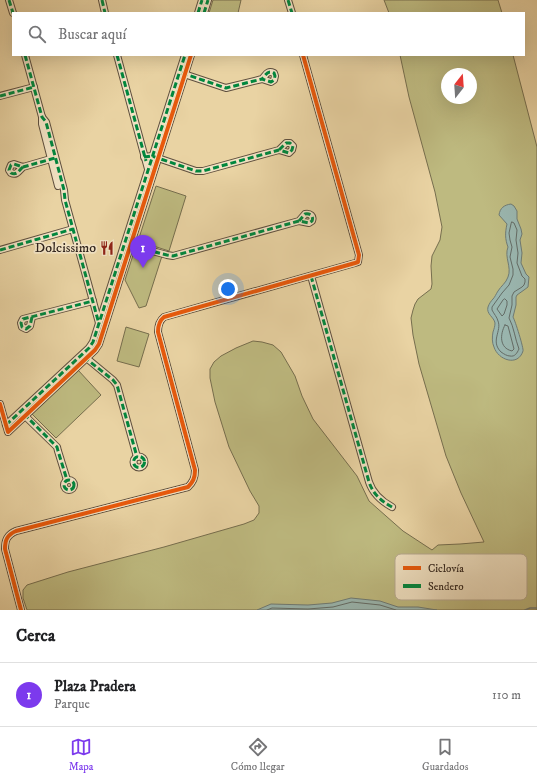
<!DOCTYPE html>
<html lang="es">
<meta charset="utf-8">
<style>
:root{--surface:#fff;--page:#f2f2f2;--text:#202124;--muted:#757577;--line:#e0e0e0;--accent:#7c3aed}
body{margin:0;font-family:"IM FELL DW Pica",serif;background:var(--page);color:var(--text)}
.compass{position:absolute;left:441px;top:68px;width:36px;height:36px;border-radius:50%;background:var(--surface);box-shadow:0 4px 16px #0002;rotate:17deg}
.you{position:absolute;left:228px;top:289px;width:14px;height:14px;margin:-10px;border:3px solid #fff;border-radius:50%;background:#1a73e8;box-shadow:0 0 0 6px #1a73e833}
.badge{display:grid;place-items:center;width:26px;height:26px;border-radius:50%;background:var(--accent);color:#fff;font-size:13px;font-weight:700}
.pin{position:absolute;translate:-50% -33px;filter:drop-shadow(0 1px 2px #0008)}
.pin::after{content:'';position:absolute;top:21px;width:14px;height:12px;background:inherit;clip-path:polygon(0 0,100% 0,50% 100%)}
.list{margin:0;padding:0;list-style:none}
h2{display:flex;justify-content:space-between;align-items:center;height:52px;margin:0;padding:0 16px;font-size:17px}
h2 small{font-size:13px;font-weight:400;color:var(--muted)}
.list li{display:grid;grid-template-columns:26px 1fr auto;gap:12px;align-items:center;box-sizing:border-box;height:64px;padding:0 16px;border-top:1px solid var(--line)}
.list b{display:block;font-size:15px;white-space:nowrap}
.list p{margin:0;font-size:13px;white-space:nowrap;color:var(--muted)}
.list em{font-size:13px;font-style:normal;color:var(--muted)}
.icon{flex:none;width:22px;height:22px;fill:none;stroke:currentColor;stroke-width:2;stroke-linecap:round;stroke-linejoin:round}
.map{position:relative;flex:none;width:537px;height:610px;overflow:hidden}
.search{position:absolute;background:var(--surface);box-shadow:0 4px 16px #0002;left:12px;right:12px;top:12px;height:44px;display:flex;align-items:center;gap:10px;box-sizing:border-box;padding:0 14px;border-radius:0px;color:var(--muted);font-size:15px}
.sheet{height:116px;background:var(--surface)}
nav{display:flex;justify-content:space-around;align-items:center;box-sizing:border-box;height:56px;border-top:1px solid var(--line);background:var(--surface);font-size:11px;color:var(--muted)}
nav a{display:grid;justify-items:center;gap:2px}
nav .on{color:var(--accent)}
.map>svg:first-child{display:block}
</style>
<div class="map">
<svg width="537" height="610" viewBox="0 0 537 610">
<rect width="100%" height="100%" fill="#e9d3a3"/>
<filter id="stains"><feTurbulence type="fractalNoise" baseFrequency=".005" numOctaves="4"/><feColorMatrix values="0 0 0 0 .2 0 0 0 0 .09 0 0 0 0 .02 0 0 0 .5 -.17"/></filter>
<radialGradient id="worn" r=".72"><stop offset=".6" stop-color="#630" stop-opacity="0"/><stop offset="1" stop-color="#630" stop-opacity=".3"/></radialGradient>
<!-- green -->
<g fill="#beba80" stroke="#766e4e" fill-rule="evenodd">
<polygon points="213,0 241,0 238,13 209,13"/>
<polygon points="384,0 498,0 502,13 389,13"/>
<path d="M400,55H513L537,147V610H27L23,598V590L27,585L68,572L164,547L244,524L254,520L259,513V506L250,491L229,447L215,402L210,378V369L214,362L221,356L236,348L253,341L262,342L273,345L281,352L295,376L302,396L313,419L357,476L369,501L403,531L432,550L438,545L460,544L484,542L461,493L446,456L419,364L413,335L411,318L413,310L415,304L418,299L431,289L432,284L431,266L432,256L440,240L442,227L435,192L409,97ZM447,74H471V98H447Z"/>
<polygon points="156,186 186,196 169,251 138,241"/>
<polygon points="135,249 162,256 146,306 139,308 125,280"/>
<polygon points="126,327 149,334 139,367 117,361"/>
<polygon points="78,370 101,395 56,438 32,414"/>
</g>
<!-- water -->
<g fill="#9ab6af" stroke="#6f7b74">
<path d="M511,204L514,206L517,211V219L521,229L522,234L520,240L522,253L521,263L526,274L529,277L528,287L524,290L517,295L516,297V305L513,317C515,320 524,349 523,351C518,367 498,360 494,347C492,343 492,337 493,332C494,329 495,326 495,323C494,317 486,314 488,307C489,304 491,301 493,299C495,297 496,294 498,291C501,286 506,283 508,277C512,267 504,257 508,247C505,239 505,233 507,224L499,215C500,208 504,205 511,204Z"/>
<polygon points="351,598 380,601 398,607 418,607 437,610 257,610 271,604 308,605 332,603"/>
</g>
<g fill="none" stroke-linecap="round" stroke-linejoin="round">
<!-- shore -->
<g stroke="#646c66" stroke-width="1">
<path d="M512,222L514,223L517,230L516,240L518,253L517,263L522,276L525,279V282L524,285L522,287L514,292L512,296V305L509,318C514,327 515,339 519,349C517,353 515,357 510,356C507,356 504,354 501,352C490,341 502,331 498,321C497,317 494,314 492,310V307L502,293L509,285L513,275V269L510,257L512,247L510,240L509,233L511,224Z"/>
<polygon points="505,299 507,301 507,305 504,314 502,316 497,309 503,300"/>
<path d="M505,325L508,326L514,349L512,351C499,348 500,334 505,325Z"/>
<polyline points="267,610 272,608 308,609 333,607 352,602 380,605 396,610"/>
</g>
<!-- stream -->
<polyline stroke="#6f7b74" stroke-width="1.5" points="525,610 530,608 537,608"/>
<defs>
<g id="minor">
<polyline points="9,0 13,13"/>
<polyline points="102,0 105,13"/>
<polyline points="288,0 292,13"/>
<polyline points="198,13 202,0"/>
<polyline points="204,13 208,0"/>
<polyline points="25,55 42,117 46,122 64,190 65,200 99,323"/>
<polyline points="117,55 148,169"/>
<path d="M181,73L226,88L262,79L271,82L274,80L275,76L274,73C267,70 266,75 262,79"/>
<polyline points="0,96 34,87"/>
<polyline points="42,117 42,124 58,186"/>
<polyline points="144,157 152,156 196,171 203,171 279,150 289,153 292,150 293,146 290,143 286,143 279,150"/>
<path d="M23,167C19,170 17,176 11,173L9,170L11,165L14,164L23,167L54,158"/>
<path d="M127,244L167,255L173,256L299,221L309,223L312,221C314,216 310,213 305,214L299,221"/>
<polyline points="0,250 73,229"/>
<path d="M311,276L369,482C373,494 381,501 392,507"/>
<polyline points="32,317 30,326 26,329 22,327 21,323 23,319 93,301"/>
<polyline points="84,356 113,380 117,385 137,457"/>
<polyline points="0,404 8,432 95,350 99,344 191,55"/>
<polyline points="23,414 57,447 58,451 67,480"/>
<polyline points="6,425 89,348 93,342 185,55"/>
<circle cx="139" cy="462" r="5.5"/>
<circle cx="69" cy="485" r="5"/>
<path d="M21,610L5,549C5,540 7,535 16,531L188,487C193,482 195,478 195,470L158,332C158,326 159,321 164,317L355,263L358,262L359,255L303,55"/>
</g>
</defs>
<!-- minor casing -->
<use href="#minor" stroke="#5e4f3e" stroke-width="8"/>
<!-- minor -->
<use href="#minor" stroke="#f1e2c3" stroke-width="6"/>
<!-- quiet -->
<g stroke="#00873e" stroke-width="3" stroke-dasharray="6 3" stroke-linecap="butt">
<polyline points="9,0 13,13"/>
<polyline points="102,0 105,13"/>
<polyline points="288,0 292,13"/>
<polyline points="198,13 202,0"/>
<polyline points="204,13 208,0"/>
<polyline points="25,55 42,117 46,122 64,190 65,200 99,324"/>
<polyline points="117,55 146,161"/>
<path d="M182,73L226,88L262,79L271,82L274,80L275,76L274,73C267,70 266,75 262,79"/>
<polyline points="0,96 34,87"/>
<polyline points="144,157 152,156 196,171 203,171 279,150 289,153 292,150 293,146 290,143 286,143 279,150"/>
<path d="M23,167C19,170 17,176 11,173L9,170L11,165L14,164L23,167L55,158"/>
<path d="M128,245L167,255L173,256L299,221L309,223L312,221C314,216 310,213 305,214L299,221"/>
<polyline points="0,250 73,229"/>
<path d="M311,276L369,482C373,494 381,501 392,507"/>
<polyline points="32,317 30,326 26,329 22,327 21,323 23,319 93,301"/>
<polyline points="84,357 113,380 117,385 137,457"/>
<polyline points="24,414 57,447 58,451 67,480"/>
<polyline points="6,425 89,348 93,342 185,55"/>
<circle cx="139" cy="462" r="5.5"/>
<circle cx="69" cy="485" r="5"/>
</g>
<defs>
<g id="cycleway">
<polyline points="0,404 8,432 95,350 99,344 191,55"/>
<path d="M21,610L5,549C5,540 7,535 16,531L188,487C193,482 195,478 195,470L158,332C158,326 159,321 164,317L355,263L358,262L359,255L303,55"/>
</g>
</defs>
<!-- cycleway casing -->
<use href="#cycleway" stroke="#f1e2c3" stroke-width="6"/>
<!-- cycleway -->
<use href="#cycleway" stroke="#e8590c" stroke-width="4"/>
</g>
<!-- icons -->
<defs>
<symbol id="restaurant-bare" viewBox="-9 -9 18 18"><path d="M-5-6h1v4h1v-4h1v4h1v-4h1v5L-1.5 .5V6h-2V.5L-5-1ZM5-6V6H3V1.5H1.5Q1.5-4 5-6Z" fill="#8f2418" stroke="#f1e2c3" stroke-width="2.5" paint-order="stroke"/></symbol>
</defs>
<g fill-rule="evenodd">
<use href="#restaurant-bare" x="97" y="238" width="20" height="20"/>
</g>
<g text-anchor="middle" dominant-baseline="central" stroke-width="3.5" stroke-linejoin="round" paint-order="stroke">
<!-- poi labels -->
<g font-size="14" fill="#2f231c" stroke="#f1e2c3" text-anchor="end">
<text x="96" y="248">Dolcissimo</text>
</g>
</g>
<!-- legend -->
<rect x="395" y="554" width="132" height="46" rx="6" fill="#f1e2c3" stroke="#b7a991" stroke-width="1"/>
<rect x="403" y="566" width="18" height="4" fill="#e8590c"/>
<rect x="403" y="584" width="18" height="4" fill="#00873e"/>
<g font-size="11" fill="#2f231c">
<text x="428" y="572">Ciclovía</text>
<text x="428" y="590">Sendero</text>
</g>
<rect width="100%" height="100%" filter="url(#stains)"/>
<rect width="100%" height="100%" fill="url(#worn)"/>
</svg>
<svg class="compass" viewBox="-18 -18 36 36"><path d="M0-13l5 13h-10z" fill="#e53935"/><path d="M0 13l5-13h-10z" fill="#757577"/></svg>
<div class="you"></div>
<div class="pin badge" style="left:143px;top:268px">1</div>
<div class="search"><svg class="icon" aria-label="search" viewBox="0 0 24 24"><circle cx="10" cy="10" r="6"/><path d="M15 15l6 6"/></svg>Buscar aquí</div>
</div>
<section class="sheet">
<h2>Cerca<small></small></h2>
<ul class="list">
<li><span class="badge">1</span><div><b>Plaza Pradera</b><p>Parque</p></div><em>110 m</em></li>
</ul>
</section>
<nav>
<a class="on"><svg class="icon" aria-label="map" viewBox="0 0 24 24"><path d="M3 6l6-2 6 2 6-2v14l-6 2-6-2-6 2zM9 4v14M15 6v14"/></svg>Mapa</a>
<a><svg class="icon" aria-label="directions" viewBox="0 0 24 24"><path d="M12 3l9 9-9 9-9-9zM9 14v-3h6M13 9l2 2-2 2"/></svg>Cómo llegar</a>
<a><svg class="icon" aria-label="saved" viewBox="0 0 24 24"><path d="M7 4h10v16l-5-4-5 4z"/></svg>Guardados</a>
</nav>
